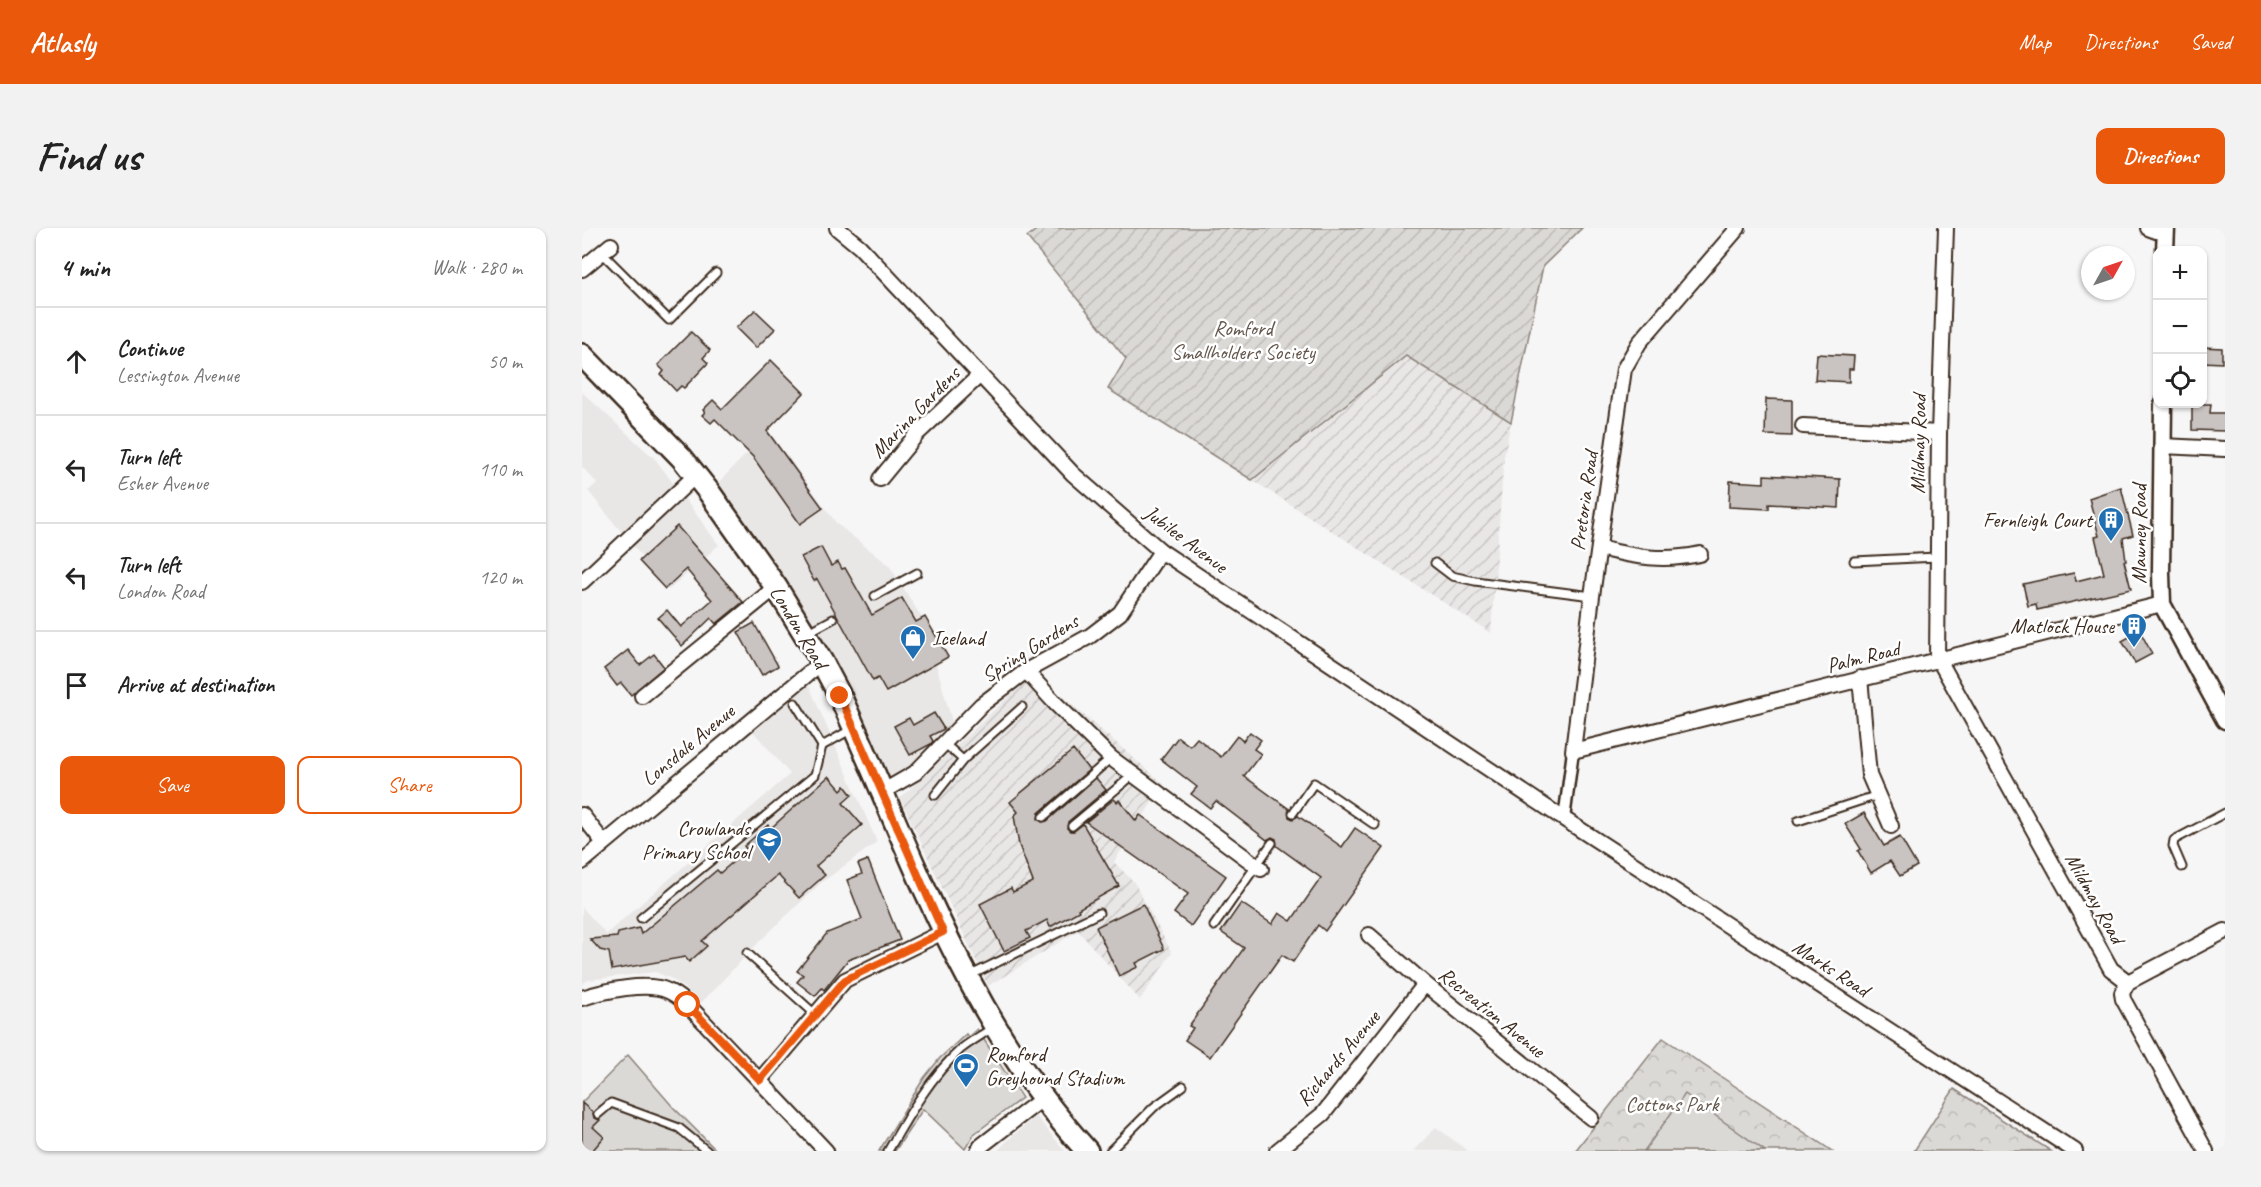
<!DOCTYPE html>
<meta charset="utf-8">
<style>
:root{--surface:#fff;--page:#f2f2f2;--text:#222;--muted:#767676;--line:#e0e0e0;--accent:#ea580c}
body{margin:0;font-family:Caveat,sans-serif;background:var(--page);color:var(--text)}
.controls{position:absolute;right:18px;top:18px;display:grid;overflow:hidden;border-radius:12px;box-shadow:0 2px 4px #0004}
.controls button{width:54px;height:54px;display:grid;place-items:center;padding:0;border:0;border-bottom:2px solid var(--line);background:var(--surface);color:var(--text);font:30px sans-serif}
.compass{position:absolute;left:1499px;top:18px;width:54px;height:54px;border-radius:50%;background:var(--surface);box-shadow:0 2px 4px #0004;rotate:50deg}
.stop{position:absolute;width:18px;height:18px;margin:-14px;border:4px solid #ea580c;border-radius:50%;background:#fff}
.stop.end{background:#ea580c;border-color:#fff;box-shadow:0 2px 6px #0008}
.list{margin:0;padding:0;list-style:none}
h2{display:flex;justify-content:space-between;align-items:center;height:78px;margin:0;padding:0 24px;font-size:26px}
h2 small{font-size:20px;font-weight:400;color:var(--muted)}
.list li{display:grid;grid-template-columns:39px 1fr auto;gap:18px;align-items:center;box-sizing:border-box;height:108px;padding:0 24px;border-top:2px solid var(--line)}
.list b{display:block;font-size:22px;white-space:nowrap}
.list p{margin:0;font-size:20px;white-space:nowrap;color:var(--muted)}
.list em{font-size:20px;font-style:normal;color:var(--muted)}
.actions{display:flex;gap:12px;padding:18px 24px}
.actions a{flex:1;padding:14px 0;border:2px solid var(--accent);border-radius:12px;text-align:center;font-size:21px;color:var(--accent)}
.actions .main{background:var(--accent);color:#fff}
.icon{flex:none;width:33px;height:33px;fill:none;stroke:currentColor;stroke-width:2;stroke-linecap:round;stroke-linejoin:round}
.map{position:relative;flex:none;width:1643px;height:923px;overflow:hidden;border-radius:12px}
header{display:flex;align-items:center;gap:36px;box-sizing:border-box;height:84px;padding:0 30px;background:var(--accent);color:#fff}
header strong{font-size:28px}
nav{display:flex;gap:33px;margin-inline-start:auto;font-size:21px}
.intro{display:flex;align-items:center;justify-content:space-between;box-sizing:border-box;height:144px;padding:0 36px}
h1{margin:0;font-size:42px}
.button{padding:15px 27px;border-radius:12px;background:var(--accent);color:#fff;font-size:21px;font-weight:700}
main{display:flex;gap:36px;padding:0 36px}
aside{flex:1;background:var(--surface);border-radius:12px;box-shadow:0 2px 4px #0004}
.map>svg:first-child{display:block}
</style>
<header>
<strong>Atlasly</strong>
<nav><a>Map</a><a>Directions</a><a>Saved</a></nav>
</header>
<div class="intro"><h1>Find us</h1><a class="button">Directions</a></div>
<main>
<aside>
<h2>4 min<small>Walk · 280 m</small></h2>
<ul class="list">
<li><svg class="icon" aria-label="ahead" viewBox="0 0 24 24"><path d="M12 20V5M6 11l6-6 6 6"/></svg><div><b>Continue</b><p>Lessington Avenue</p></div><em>50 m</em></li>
<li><svg class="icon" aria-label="left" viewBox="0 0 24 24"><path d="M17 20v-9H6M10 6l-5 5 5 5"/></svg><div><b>Turn left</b><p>Esher Avenue</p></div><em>110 m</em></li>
<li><svg class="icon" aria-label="left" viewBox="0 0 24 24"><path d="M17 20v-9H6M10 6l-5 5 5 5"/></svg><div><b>Turn left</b><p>London Road</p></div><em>120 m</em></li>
<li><svg class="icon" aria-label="arrive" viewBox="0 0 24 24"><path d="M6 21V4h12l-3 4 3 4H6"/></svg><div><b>Arrive at destination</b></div></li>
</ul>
<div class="actions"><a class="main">Save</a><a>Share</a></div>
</aside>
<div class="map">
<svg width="1643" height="923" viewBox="0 0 1643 923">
<defs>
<pattern id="industrial-furrows" width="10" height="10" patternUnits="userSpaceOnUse" patternTransform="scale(1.5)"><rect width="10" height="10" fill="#e9e7e6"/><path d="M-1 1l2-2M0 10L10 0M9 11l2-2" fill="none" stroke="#c9c6c5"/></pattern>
<pattern id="park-crowns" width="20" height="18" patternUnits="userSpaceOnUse" patternTransform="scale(1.5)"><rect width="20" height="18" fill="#dbd9d6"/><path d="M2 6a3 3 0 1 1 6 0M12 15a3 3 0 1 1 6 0" fill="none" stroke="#bdbab7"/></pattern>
<pattern id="garden-furrows" width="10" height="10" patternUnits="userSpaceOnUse" patternTransform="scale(1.5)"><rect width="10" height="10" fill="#dbd9d6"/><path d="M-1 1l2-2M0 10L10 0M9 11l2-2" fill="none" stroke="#bdbab7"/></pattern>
</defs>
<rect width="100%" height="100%" fill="#f7f6f6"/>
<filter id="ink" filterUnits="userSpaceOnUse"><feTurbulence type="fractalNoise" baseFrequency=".0167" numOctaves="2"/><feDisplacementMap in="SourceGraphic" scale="12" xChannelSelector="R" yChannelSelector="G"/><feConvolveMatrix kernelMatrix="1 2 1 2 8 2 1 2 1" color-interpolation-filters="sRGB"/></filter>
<g filter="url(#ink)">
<!-- built -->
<g fill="#e9e7e6">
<polygon points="0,164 74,232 137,317 87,362 6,263 15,255 0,239"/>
<polygon points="187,203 255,296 307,337 342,393 373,504 300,564 272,500 127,264"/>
<polygon points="225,453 295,614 239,655 178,713 118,776 100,758 88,750 73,744 6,752 0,756 0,679 24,706 208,546 169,501"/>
<polygon points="454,888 483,923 415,923 427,911"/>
<polygon points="854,899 886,923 831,923"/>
</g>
<!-- industrial -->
<g fill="url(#industrial-furrows)">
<polygon points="824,128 929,194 922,229 909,405 670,252"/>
<polygon points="461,452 582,556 532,634 552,654 590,725 558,772 496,703 406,758 318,570 441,455"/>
</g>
<!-- park -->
<g fill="url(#park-crowns)" stroke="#8b827a" stroke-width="1.5">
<polygon points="1081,810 1250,923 993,923"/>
<polygon points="1372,861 1469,923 1332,923"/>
</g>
<!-- garden -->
<polygon fill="url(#garden-furrows)" stroke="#8b827a" stroke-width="1.5" points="457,0 1000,0 961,38 929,194 824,128 670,252 526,161 544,131 445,9"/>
<!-- pitch -->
<g fill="#dbd9d6" stroke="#8b827a" stroke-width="1.5">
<polygon points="395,801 440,870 392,906 383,921 341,881 313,923 297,923 342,850 358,830 384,806 386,809"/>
<polygon points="46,827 91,879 135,923 0,923 0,874"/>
<polygon points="1103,866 1183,923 1062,923"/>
</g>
<!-- building -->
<g fill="#c9c3c1" stroke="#3b2a1e" stroke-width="1.5">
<polygon points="173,82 193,101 174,120 154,100"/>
<polygon points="109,104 128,122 121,130 126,135 102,160 99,158 94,163 79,147 82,143 76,137"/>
<polygon points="1620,119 1640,120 1640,135 1620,134"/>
<polygon points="1235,126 1272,128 1271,141 1267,141 1267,154 1233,152"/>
<polygon points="189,132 222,165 185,203 241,280 218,296 171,229 133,191 129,195 120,187 123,184 121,182 131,172 140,181"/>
<polygon points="1184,171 1210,172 1210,208 1183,207"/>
<polygon points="1610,176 1629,176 1628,185 1643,185 1643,203 1610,202"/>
<polygon points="1182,247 1258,251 1257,280 1187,276 1187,281 1147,279 1148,253 1182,255"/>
<polygon points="1539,259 1551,307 1541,310 1544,333 1542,333 1549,361 1455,382 1454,376 1446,378 1441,356 1492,345 1494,353 1522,346 1513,309 1517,308 1507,270"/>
<polygon points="95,298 161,374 134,396 129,390 100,418 76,390 85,382 99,399 130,372 104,341 83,361 57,333"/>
<polygon points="239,319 249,338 256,334 260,341 263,340 290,387 320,370 334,394 343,389 366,429 304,464 296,450 291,453 235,351 232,353 219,329"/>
<polygon points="172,395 196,438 180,447 156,404"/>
<polygon points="1558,403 1570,426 1553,435 1540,413"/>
<polygon points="46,422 58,437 72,426 82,439 49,467 39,455 35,458 22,441"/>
<polygon points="352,485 362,501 348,508 351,513 349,516 328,527 312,498 327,490 331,497"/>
<polygon points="668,504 679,512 672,521 679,526 662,548 707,581 707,589 711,591 716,588 760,619 773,600 802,620 743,703 736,697 711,734 700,727 628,829 603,812 611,800 607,798 662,720 639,704 659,675 690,696 697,685 709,693 739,650 695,618 694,611 690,609 685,612 634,573 628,580 609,566 615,559 579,531 596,509 608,518 615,510 639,529 655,508 661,513"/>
<polygon points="491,522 507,542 457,585 456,591 460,594 465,593 514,550 524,562 486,594 485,600 488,603 492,603 501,596 537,658 496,681 497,683 468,699 465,692 444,703 448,710 422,723 398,676 429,660 431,664 451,654 437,617 432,588 436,584 428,574"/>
<polygon points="247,548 259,562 263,558 270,567 261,575 280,597 234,638 243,647 217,670 196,647 120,713 125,718 107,734 103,729 30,742 27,724 18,722 8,711 35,709 36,705 57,700 59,706 135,642 138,645 165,622 162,618 186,597 189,600"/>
<polygon points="532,571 535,574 537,572 554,593 558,587 644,648 609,698 592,685 606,666 504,594"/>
<polygon points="1282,585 1302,618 1318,609 1335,638 1318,648 1308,633 1289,645 1276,623 1279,621 1263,596"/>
<polygon points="286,632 318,712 266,732 242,762 240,760 233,768 215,754 221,747 215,743 245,705 280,691 265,652 280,646 276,636"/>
<polygon points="561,676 582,721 554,735 556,739 537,748 514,699"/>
<polygon points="0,875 11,885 12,890 18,892 11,899 22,909 10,923 0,923"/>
</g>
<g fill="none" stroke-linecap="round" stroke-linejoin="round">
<defs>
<g id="service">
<polyline points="20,25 87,92 134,45"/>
<polyline points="1272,333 1355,329"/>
<polyline points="853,335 870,348 893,353 1010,368"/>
<polyline points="293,368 335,345"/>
<polyline points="225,405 251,391"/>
<polyline points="213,475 240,518 270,501"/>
<polyline points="381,532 440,479"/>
<polyline points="353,567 381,532 362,515"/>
<polyline points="711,585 732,555 793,597"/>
<polyline points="461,589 529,530"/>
<polyline points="1216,593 1296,567"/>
<polyline points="490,598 551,547"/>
<polyline points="1600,639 1591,618 1592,612 1643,585"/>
<polyline points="59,690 233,547 240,518"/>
<polyline points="632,698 690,615"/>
<polyline points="165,725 233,786"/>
<polyline points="389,747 517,685"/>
<polyline points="16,886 29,875 97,900 125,923"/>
<path d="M306,923C326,888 349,848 379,821C389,813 400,807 410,800"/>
<polyline points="528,923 572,879 601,858"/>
</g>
<polyline id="pedestrian" points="982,591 991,523"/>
<g id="minor">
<polyline points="255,0 278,19 491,246 579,323 982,591 1493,923"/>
<polyline points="1156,0 1057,115 1042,141 1010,368 991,523 1580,376"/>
<polyline points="1566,0 1574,3 1584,2"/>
<polyline points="0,41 29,17"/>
<polyline points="1221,198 1357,205"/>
<polyline points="1580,218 1643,221"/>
<polyline points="298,251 335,206 398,147"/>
<path d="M1017,320C1053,329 1081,334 1118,326"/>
<polyline points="0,354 114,247"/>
<polyline points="1357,432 1529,741 1546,754"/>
<polyline points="1355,433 1357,205 1364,0"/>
<polyline points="444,443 474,476 529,530 679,641"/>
<polyline points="1278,450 1287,547 1309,598"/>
<polyline points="60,468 194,359"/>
<polyline points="300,564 333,545 399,477 444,443 508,408 538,385 579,323"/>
<polyline points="0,587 22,615"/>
<polyline points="0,634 240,434"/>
<polyline points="787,707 843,756 1009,890"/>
<polyline points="1546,754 1540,765 1541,771 1624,923"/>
<polyline points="1546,754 1643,703"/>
<path d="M0,770C21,763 66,753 86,763C94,766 100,772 106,777L244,923"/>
<polyline points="178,852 263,752 361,704"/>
<polyline points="396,923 399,918 460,871"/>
<polyline points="695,923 741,886 843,756"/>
</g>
<g id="tertiary">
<polyline points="1583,22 1584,0"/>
<polyline points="1581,176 1579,345 1580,376 1643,492"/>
</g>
<path id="primary" d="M0,127L100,230L127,264L194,359L240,434L258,468C331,627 384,791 505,923"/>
</defs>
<!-- service casing -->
<use href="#service" stroke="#3b2a1e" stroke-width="11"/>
<!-- pedestrian casing -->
<use href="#pedestrian" stroke="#3b2a1e" stroke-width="15"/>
<!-- minor casing -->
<use href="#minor" stroke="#3b2a1e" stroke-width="18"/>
<!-- tertiary casing -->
<use href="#tertiary" stroke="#3b2a1e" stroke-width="21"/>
<!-- primary casing -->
<use href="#primary" stroke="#3b2a1e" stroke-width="26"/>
<!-- service -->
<use href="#service" stroke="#fff" stroke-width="7"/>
<!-- pedestrian -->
<use href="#pedestrian" stroke="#fff" stroke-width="10"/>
<!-- minor -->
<use href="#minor" stroke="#fff" stroke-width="14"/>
<!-- tertiary -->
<use href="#tertiary" stroke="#fff" stroke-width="16"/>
<!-- primary -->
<use href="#primary" stroke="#fff" stroke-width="21"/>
</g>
</g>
<g fill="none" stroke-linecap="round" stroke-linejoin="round" filter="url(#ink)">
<!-- route -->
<polyline stroke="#ea580c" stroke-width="8" points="106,777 178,852 263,752 361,704 258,468"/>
</g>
<!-- icons -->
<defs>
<symbol id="building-pin" viewBox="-11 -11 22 30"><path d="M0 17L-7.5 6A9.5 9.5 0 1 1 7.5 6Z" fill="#1f6fb2" stroke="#fff"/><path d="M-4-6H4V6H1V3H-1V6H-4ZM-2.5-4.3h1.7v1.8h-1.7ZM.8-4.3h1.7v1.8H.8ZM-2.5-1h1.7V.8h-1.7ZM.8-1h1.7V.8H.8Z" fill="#fff"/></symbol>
<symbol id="shop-pin" viewBox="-11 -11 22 30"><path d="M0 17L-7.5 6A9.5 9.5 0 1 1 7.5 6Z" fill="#1f6fb2" stroke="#fff"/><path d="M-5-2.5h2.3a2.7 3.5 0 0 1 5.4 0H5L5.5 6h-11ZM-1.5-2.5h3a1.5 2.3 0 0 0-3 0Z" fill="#fff"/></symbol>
<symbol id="school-pin" viewBox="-11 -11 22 30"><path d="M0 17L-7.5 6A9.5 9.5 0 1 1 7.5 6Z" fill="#1f6fb2" stroke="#fff"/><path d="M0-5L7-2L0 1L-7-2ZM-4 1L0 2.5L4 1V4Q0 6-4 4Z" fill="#fff"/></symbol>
<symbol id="stadium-pin" viewBox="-11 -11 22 30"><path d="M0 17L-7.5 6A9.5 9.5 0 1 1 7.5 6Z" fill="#1f6fb2" stroke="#fff"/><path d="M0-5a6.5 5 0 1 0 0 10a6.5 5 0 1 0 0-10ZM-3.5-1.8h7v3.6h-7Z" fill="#fff"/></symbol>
</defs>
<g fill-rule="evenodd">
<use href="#building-pin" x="1514" y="277" width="30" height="40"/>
<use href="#building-pin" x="1537" y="383" width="30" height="40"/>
<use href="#shop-pin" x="316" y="395" width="30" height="40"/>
<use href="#school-pin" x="172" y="597" width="30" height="40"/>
<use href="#stadium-pin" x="369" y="823" width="30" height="40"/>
</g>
<g text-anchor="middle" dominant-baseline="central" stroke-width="5" stroke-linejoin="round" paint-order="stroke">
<!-- park labels -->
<g font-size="21" fill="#63564c" stroke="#fff">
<text x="661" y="100">Romford<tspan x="661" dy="24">Smallholders Society</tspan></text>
<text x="1090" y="876">Cottons Park</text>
</g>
<!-- street labels -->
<g font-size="21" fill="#3b2a1e" stroke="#fff">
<text transform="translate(333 184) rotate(-46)">Marina Gardens</text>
<text transform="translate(1336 216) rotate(-89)">Mildmay Road</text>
<text transform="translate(1002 273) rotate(-82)">Pretoria Road</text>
<text transform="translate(1557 306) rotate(-90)">Mawney Road</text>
<text transform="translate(604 311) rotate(37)">Jubilee Avenue</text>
<text transform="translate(217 399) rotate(59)">London Road</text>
<text transform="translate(448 420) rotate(-32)">Spring Gardens</text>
<text transform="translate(1281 429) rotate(-14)">Palm Road</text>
<text transform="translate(106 517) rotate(-40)">Lonsdale Avenue</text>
<text transform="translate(1513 670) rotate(61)">Mildmay Road</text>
<text transform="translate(1249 740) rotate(33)">Marks Road</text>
<text transform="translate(910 784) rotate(39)">Recreation Avenue</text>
<text transform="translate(756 830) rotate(-50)">Richards Avenue</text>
</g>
<!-- poi labels -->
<g font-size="21" fill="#3b2a1e" stroke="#fff" text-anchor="end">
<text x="1510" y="292">Fernleigh Court</text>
<text x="1532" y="398">Matlock House</text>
<text x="350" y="410" text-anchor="start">Iceland</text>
<text x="168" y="600">Crowlands<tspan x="168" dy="24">Primary School</tspan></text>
<text x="404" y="826" text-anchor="start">Romford<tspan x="404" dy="24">Greyhound Stadium</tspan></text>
</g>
</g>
</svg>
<div class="controls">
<button>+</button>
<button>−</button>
<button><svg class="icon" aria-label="locate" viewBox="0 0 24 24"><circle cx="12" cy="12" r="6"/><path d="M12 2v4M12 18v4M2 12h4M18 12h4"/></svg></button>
</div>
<svg class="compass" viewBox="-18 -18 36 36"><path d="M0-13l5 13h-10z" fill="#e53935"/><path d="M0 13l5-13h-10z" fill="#767676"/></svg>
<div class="stop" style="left:106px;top:777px"></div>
<div class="stop end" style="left:258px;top:468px"></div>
</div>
</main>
